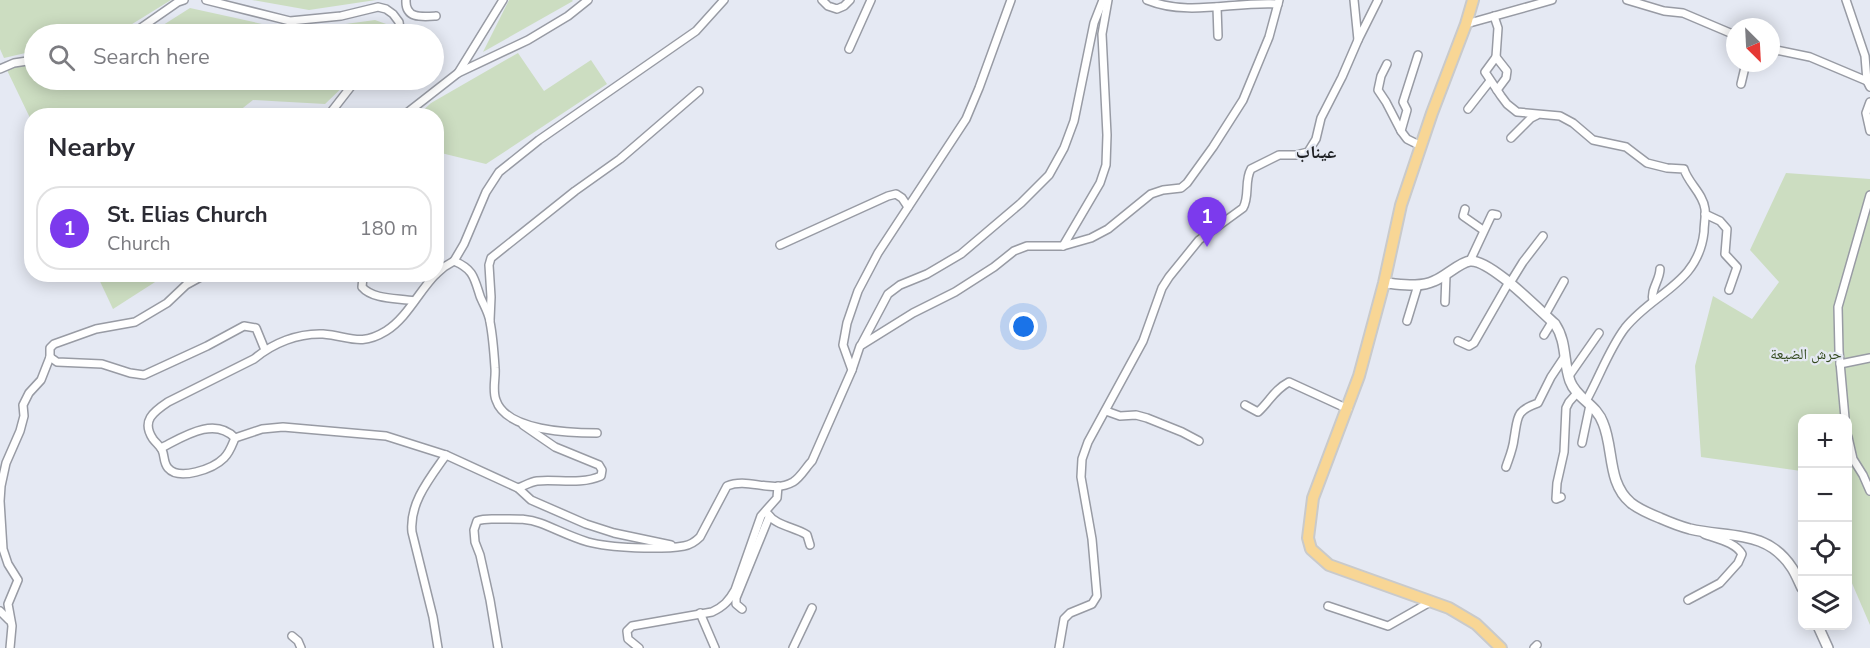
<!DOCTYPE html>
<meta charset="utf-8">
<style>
:root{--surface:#fff;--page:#f2f2f3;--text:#2b2b33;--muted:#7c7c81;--line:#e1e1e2;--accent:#7c3aed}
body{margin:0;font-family:"Nunito Sans","Noto Naskh Arabic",sans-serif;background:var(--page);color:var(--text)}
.controls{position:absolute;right:18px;bottom:18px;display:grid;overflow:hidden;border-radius:12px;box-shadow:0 3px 15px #0003}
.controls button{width:54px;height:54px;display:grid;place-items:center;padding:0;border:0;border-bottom:2px solid var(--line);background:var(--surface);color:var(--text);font:30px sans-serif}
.compass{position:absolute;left:1726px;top:18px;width:54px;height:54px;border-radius:50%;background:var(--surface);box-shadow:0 3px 15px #0003;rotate:156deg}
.you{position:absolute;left:1024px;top:327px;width:21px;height:21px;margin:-15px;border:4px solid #fff;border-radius:50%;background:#1a73e8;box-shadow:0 0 0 9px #1a73e833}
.badge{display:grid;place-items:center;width:39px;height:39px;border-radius:50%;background:var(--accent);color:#fff;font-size:20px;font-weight:700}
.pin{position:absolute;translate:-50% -50px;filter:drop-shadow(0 2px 3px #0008)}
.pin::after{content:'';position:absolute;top:32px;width:21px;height:18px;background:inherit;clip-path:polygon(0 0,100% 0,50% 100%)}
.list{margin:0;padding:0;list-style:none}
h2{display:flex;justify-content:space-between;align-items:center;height:78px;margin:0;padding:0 24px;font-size:26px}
h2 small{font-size:20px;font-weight:400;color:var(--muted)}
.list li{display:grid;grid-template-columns:39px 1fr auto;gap:18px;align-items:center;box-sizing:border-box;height:84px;margin:0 12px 12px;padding:0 12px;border:2px solid var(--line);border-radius:24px}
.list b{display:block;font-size:22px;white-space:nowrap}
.list p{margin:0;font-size:20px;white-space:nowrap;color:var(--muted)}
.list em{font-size:20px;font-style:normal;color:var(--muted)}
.icon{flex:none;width:33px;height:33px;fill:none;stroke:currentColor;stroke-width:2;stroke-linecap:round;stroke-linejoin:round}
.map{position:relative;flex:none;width:1870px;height:648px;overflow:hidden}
.search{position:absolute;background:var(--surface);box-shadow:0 3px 15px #0003;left:24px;top:24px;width:420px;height:66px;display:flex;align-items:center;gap:15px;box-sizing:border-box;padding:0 21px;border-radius:33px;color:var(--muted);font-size:22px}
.panel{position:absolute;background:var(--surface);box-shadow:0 3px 15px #0003;left:24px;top:108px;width:420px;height:174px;border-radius:24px}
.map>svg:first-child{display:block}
</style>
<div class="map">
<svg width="1870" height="648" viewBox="0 0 1870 648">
<rect width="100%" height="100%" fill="#e5e9f3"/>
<!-- green -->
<g fill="#ccddc1">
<polygon points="0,0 171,0 116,34 34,34 34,51 4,58 0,49"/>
<polygon points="252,0 376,0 309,10"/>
<polygon points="509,0 572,0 573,1 483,52"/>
<polygon points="190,8 294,31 375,20 400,29 394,34 149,34"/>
<polygon points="518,53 544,91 591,60 607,84 486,164 441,153 437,157 436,116 418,115 431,103"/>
<polygon points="34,65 34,80 350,80 325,104 253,100 234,115 32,116 31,120 5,66"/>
<polygon points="1786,173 1870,179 1870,625 1848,574 1848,418 1802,418 1802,473 1801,471 1701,457 1695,366 1713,296 1752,319 1779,282 1750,250"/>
<polygon points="97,275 166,275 113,309"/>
</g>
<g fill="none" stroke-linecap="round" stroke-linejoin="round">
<defs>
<g id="street">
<polyline points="206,0 290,21 341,16 378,7 386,9 393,14 399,22 400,29 398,34"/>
<path d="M406,0C405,19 422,17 436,16"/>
<polyline points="822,0 828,6 837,9 844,6 850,0"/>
<path d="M1147,0C1189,17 1234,1 1278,4"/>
<polyline points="1354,0 1358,40 1378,0"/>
<polyline points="1627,0 1664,11 1683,13 1735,35"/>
<polyline points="1846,0 1865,56 1867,81"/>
<polyline points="1217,7 1218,36"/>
<path d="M1494,16L1498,28L1496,57L1485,72L1501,96L1507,104L1517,112L1560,116L1573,123L1593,140L1626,147L1647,163L1667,168L1684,169C1688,183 1703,193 1705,209C1706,216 1704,224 1704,232C1698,284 1654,292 1625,328C1609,349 1599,378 1586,401"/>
<polyline points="1466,24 1552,0"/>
<polyline points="132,34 178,2 184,0"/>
<polyline points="849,49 871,0"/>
<polyline points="1771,49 1810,57 1867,81 1870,87"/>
<polyline points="1418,55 1403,102 1407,110 1401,131 1407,139 1421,146"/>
<polyline points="1496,57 1507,71 1506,78 1497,90"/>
<polyline points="1387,64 1381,76 1378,90 1386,102 1401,131"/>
<polyline points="0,69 14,63 34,60"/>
<polyline points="458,73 503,0"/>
<polyline points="1741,84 1746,63"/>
<polyline points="1870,102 1866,113 1870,131"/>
<polyline points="1468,109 1490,81"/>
<polyline points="328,116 356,80"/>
<polyline points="403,116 458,73 528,40 568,16 588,0"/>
<polyline points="1511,138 1531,118 1537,115"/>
<polyline points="1465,209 1463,216 1483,230"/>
<polyline points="1705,214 1720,221 1727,229 1725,254 1737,267 1729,290"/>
<polyline points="780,245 888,196 896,194 902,198 908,207"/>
<polyline points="1063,246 1100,183 1106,165 1107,135 1102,34 1108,0"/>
<path d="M454,261C473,269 474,277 480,296C483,304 489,313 490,322C493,337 494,353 495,368C496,378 492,390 496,400C506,431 571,433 597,433"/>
<polyline points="1470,261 1492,214 1497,215"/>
<path d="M366,274L363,277L362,287C373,300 399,298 414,301"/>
<polyline points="436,274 444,267 454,261 464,244 486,192 499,172 539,140 696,31 724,0"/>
<polyline points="1510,283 1523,262 1543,236"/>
<path d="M1653,301C1650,290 1660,280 1660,269"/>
<polyline points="1445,302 1446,275"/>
<polyline points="1545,315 1564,281"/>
<polyline points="490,320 491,297 489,265 491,258 575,191 620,159 699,91"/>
<polyline points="1407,321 1418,285"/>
<polyline points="1544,335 1552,322"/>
<polyline points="1458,341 1469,346 1474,343 1509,282"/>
<polyline points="861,345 888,294 900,285 927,274 961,254 1021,203 1049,175 1064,148 1074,121 1094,23 1103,0"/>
<polyline points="50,357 57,362 102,364 130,373 144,375 207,346 244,326 256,328 265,350"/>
<polyline points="1840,364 1870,358"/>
<polyline points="852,370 860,346 913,313 955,292 994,267 1014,251 1027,246 1063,246 1091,238 1108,229 1151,194 1163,190 1181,188 1187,183 1213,147 1243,100 1269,37 1279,0"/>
<polyline points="1569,376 1599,333"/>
<path d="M1245,405L1258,412C1270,401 1274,390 1289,382L1348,409"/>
<polyline points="1106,411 1120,416 1136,415 1147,418 1182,432 1199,441"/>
<polyline points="1845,418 1839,351 1838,307 1870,195"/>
<polyline points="1848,437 1853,459 1863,475 1870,491"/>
<path d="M235,438C232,445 230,452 224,458C213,469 179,481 168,468C163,462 165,456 162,450C160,446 156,443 153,439C141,421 153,412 168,402L254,359C273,343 298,333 323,334C349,336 360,347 386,331C407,318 419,291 436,274"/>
<polyline points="1582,443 1590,405"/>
<path d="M161,448C183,437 214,416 235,438L262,429L283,427L386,436L446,455L518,488L531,500L586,524L614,533L671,545"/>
<path d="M1506,467C1509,458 1513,449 1514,439C1518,417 1515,411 1538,403L1551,377L1565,356"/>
<path d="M518,488C524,486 530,482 537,481C558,479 580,485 601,476L602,470L599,465L555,447L523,425"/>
<polyline points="1561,497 1556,499 1557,483 1564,452 1566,408 1569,402 1577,393"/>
<path d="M768,514C776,526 795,527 807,535L810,545"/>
<path d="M1688,600L1720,583L1738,563L1742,554C1735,542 1717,539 1704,534"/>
<polyline points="1328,606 1388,626 1432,601"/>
<polyline points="742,609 736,604 736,598 769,517"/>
<polyline points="0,611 9,620"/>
<polyline points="700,613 715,648"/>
<polyline points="292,636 298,641 301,648"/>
<polyline points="10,648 12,626 8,604 18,580 8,564 3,549 0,501 1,486 6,463 20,431 24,416 23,405 29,393 41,380 50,357 50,348 54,344 96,329 135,322 167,303 186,285 206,274"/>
<path d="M438,648L433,617L412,532C409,503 430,478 446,455"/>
<path d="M498,648L490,600L480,555L475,542L474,530L477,521C485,518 490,519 499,519C513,519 527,518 540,523C556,529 571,537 588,542C610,548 660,550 684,546C690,545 695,542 700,537L727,486C748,477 772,494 793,482C801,477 806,467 812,461L852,370L843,345L847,323L858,291L878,253L966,119L979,88L1011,0"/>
<path d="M639,648L628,639L627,631L632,626L712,612C723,607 729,601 735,590L761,516L777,498L778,486"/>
<polyline points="793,648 812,608"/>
<path d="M1059,648L1064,619L1070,613L1092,604L1097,596L1092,539L1081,477L1082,459L1088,442L1143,341L1162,288L1169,277L1199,240L1243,208C1250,196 1244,181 1251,169L1279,155H1296L1308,152L1316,139L1321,118L1342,77L1358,40"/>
<polyline points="1534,648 1537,645"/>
</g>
<g id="secondary">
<path d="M1384,283C1401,284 1419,288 1434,281C1445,277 1460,262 1470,261C1490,259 1539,310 1555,324C1567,342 1563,361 1570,381C1576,398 1597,405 1603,423C1614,449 1607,483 1631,503C1640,510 1650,514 1660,518C1669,522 1679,526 1690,529C1728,538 1767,529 1792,568C1796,574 1799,582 1802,588"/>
<polyline points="1818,626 1828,648"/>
</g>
<polyline id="primary" points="1473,0 1466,24 1432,113 1401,205 1384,283 1359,376 1313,498 1308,538 1311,549 1329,565 1449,608 1476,624 1501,648"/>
</defs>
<!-- street casing -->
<use href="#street" stroke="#989ba4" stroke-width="10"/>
<!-- secondary casing -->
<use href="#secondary" stroke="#989ba4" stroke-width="12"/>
<!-- primary casing -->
<use href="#primary" stroke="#c9cacb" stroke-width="14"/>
<!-- street -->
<use href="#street" stroke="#fff" stroke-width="7"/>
<!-- secondary -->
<use href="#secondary" stroke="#fff" stroke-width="9"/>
<!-- primary -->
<use href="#primary" stroke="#f8d695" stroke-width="10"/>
</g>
<g text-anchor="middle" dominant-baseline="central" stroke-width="4.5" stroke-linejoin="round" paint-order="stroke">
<!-- park labels -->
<g font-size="15" fill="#32491e" stroke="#e5e9f3">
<text x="1806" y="354">حرش الضيعة</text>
</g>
<!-- quarter labels -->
<g font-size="18" font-weight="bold" fill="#202225" stroke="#e5e9f3">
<text x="1316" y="152">عيناب</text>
</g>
</g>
</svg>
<div class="controls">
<button>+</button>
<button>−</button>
<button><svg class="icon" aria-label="locate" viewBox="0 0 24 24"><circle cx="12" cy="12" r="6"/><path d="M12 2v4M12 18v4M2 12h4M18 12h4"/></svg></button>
<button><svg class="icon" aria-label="layers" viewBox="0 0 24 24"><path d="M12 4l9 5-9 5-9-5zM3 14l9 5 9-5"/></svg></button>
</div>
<svg class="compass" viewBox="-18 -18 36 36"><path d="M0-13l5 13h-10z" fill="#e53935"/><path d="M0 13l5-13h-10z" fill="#7c7c81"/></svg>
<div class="you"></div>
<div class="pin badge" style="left:1207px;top:247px">1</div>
<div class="search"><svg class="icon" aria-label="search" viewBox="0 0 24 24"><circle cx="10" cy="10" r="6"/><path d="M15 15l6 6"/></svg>Search here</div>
<section class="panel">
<h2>Nearby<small></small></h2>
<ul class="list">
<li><span class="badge">1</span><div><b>St. Elias Church</b><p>Church</p></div><em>180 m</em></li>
</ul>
</section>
</div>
